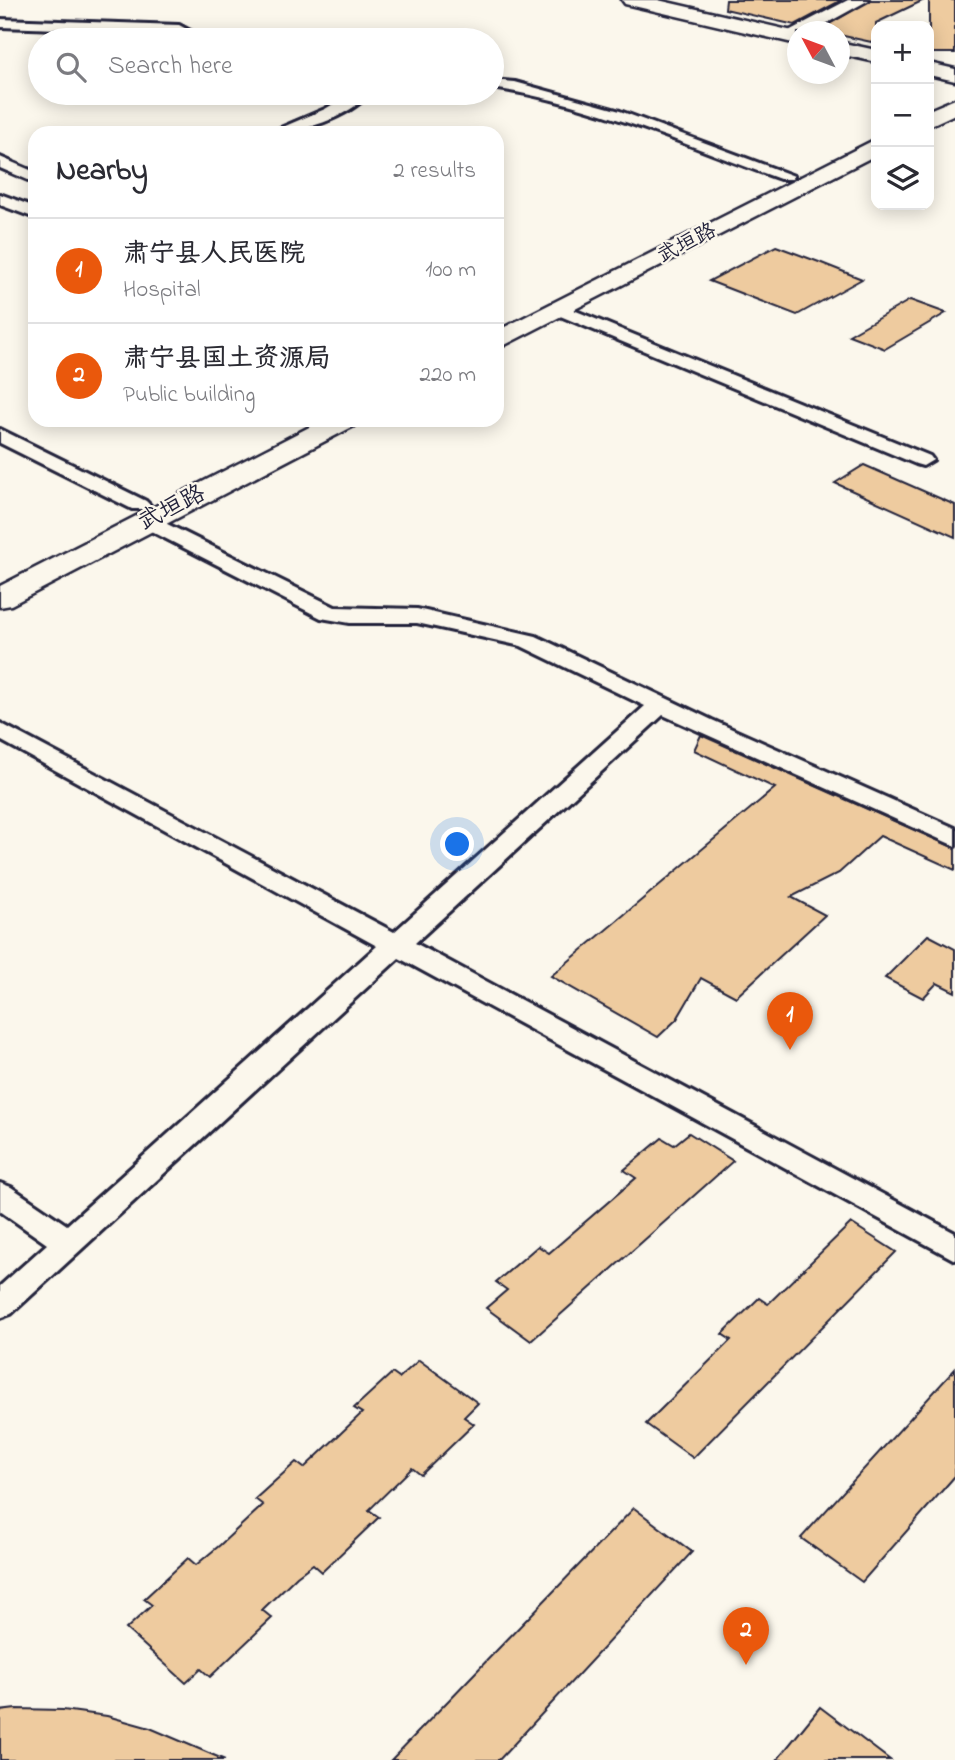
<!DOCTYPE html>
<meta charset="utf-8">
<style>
:root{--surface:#fff;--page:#f2f2f3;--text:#2b2b33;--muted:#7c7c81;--line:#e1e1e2;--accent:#ea580c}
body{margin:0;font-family:"Indie Flower","LXGW WenKai TC",sans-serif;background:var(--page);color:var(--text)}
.controls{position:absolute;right:21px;top:21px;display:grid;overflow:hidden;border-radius:14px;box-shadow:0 4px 18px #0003}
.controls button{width:63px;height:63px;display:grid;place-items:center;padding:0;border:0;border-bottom:2px solid var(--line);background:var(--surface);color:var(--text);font:35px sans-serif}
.compass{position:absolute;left:787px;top:21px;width:63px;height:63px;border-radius:50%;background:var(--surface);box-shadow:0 4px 18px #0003;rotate:311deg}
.you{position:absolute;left:458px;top:845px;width:24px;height:24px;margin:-18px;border:5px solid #fff;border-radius:50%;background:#1a73e8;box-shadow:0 0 0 10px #1a73e833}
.badge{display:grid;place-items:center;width:46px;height:46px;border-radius:50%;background:var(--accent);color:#fff;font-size:23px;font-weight:700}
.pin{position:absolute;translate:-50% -58px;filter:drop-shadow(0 2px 4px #0008)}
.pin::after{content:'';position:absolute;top:37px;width:24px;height:21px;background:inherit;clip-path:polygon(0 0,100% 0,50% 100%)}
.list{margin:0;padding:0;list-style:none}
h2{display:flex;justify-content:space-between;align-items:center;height:91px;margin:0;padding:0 28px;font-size:30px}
h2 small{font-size:23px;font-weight:400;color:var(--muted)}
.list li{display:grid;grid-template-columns:46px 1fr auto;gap:21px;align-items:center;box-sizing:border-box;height:105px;padding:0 28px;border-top:2px solid var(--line)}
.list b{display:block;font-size:26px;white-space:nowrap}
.list p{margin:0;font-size:23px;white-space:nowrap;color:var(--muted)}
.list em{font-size:23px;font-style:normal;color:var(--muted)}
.icon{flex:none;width:38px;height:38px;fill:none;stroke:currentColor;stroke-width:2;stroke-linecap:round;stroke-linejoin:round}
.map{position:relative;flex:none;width:955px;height:1760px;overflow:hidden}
.search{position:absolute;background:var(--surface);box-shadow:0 4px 18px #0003;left:28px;top:28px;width:476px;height:77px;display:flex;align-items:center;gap:18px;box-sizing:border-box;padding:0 24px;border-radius:38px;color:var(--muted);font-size:26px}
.panel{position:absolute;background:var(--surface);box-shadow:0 4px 18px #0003;left:28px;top:126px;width:476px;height:301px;border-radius:21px}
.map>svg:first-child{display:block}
</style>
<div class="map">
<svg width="955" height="1760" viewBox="0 0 955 1760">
<rect width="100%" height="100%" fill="#fbf7ec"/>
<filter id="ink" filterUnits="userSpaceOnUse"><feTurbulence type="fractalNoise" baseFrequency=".0143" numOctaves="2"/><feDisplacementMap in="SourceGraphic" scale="14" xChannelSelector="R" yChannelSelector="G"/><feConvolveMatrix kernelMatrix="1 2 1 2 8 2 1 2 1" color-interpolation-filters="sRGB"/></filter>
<g filter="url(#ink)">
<!-- building -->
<g fill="#eecb9f" stroke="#22223b" stroke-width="2">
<polygon points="726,0 842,0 795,25 725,9"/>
<polygon points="871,0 924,0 876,23 876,43 839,35 839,32 819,30"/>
<rect x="929" y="0" width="26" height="53"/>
<polygon points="776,246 819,262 862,279 797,315 709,281"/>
<polygon points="910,300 946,313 885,349 849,335"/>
<polygon points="864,465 955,505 955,537 835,483"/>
<polygon points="701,735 955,848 955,870 880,836 839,873 791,897 825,915 736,997 701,978 677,1019 658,1037 551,976 775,788 694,750"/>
<polygon points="928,935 955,949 955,992 937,983 923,998 885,978"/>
<polygon points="689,1133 733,1161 531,1341 486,1308 507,1290 496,1282 538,1246 549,1253 636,1178 624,1170 662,1138 674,1145"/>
<polygon points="851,1223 896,1252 693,1458 646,1424 731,1340 722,1334 759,1298 768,1304"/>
<polygon points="419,1360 478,1403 464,1417 474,1424 421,1475 412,1468 369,1510 379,1517 322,1572 313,1564 297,1576 262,1610 272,1618 210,1677 201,1669 186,1683 126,1629 152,1605 144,1599 188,1558 196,1565 220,1545 263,1505 255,1499 296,1462 304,1468 340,1434 362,1413 354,1408 392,1373 399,1378"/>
<polygon points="955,1369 955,1476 862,1582 801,1538"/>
<polygon points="634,1508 692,1552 499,1760 391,1760"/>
<polygon points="820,1707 890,1760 777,1760"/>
<polygon points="16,1709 63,1710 107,1716 150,1728 225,1760 0,1760 0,1711"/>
</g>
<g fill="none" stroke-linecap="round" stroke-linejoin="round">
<defs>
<g id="minor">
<polygon points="0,19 179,25 192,32 189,40 175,40 176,33 0,27"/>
<path d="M492,80L515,82L620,111L794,176L792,179H780C687,146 591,102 492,88Z"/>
<path d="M352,93H370C348,118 301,133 269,133L325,109Z"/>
<polygon points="0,157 35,172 35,183 0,168"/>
<polygon points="0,194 35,207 35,218 0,205"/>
<polygon points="559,304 930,456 933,460 923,466 916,464 553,313 550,309 553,305"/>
<polygon points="0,429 146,501 150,505 146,509 132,509 0,443"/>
<polygon points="149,515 335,607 417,609 536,636 712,720 955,828 955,846 663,715 415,943 955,1233 955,1260 399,958 11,1314 0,1318 0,1286 47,1244 0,1211 0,1183 11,1187 67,1225 377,946 0,740 0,723 394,932 645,706 521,646 417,623 350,623 321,618 141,526 138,521 141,516"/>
</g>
<polygon id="tertiary" points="848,0 869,0 811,32 797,32 797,38 788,41 779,36"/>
<g id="secondary">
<polygon points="622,0 658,0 797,32 797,44 625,4"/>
<polygon points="839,42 876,50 876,62 839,54"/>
<polygon points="929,63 955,69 955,81 929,75"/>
<polygon points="955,99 955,114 929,126 929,110"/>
<polygon points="876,139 876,155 497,349 497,331"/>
<polygon points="323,420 358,420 354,426 11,605 0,607 0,586"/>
</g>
</defs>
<!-- minor casing -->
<use href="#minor" stroke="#22223b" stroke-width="6"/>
<!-- tertiary casing -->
<use href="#tertiary" stroke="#22223b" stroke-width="5"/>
<!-- secondary casing -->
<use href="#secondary" stroke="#22223b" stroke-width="5"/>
<!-- minor -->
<use href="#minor" fill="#fbf7ec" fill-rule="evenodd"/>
<!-- tertiary -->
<use href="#tertiary" fill="#fbf7ec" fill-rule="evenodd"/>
<!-- secondary -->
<use href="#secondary" fill="#fbf7ec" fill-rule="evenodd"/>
</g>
</g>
<g text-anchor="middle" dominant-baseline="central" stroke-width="5" stroke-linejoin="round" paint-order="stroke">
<!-- far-street labels -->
<g font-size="21" fill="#22223b" stroke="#fbf7ec">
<text transform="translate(687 244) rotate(-27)">武垣路</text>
</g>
<!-- street labels -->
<g font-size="24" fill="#22223b" stroke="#fbf7ec">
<text transform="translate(172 509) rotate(-27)">武垣路</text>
</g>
</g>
</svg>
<div class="controls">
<button>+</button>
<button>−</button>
<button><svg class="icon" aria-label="layers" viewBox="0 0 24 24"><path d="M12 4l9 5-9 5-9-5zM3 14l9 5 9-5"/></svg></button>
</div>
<svg class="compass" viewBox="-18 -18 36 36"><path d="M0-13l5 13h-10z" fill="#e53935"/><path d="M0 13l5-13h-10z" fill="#7c7c81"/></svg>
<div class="you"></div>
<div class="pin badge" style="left:790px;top:1050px">1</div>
<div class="pin badge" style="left:746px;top:1665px">2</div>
<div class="search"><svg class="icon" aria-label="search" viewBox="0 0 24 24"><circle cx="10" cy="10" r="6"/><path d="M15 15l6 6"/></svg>Search here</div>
<section class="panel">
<h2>Nearby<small>2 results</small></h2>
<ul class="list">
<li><span class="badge">1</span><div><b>肃宁县人民医院</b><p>Hospital</p></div><em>100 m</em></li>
<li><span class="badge">2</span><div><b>肃宁县国土资源局</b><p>Public building</p></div><em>220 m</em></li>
</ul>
</section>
</div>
